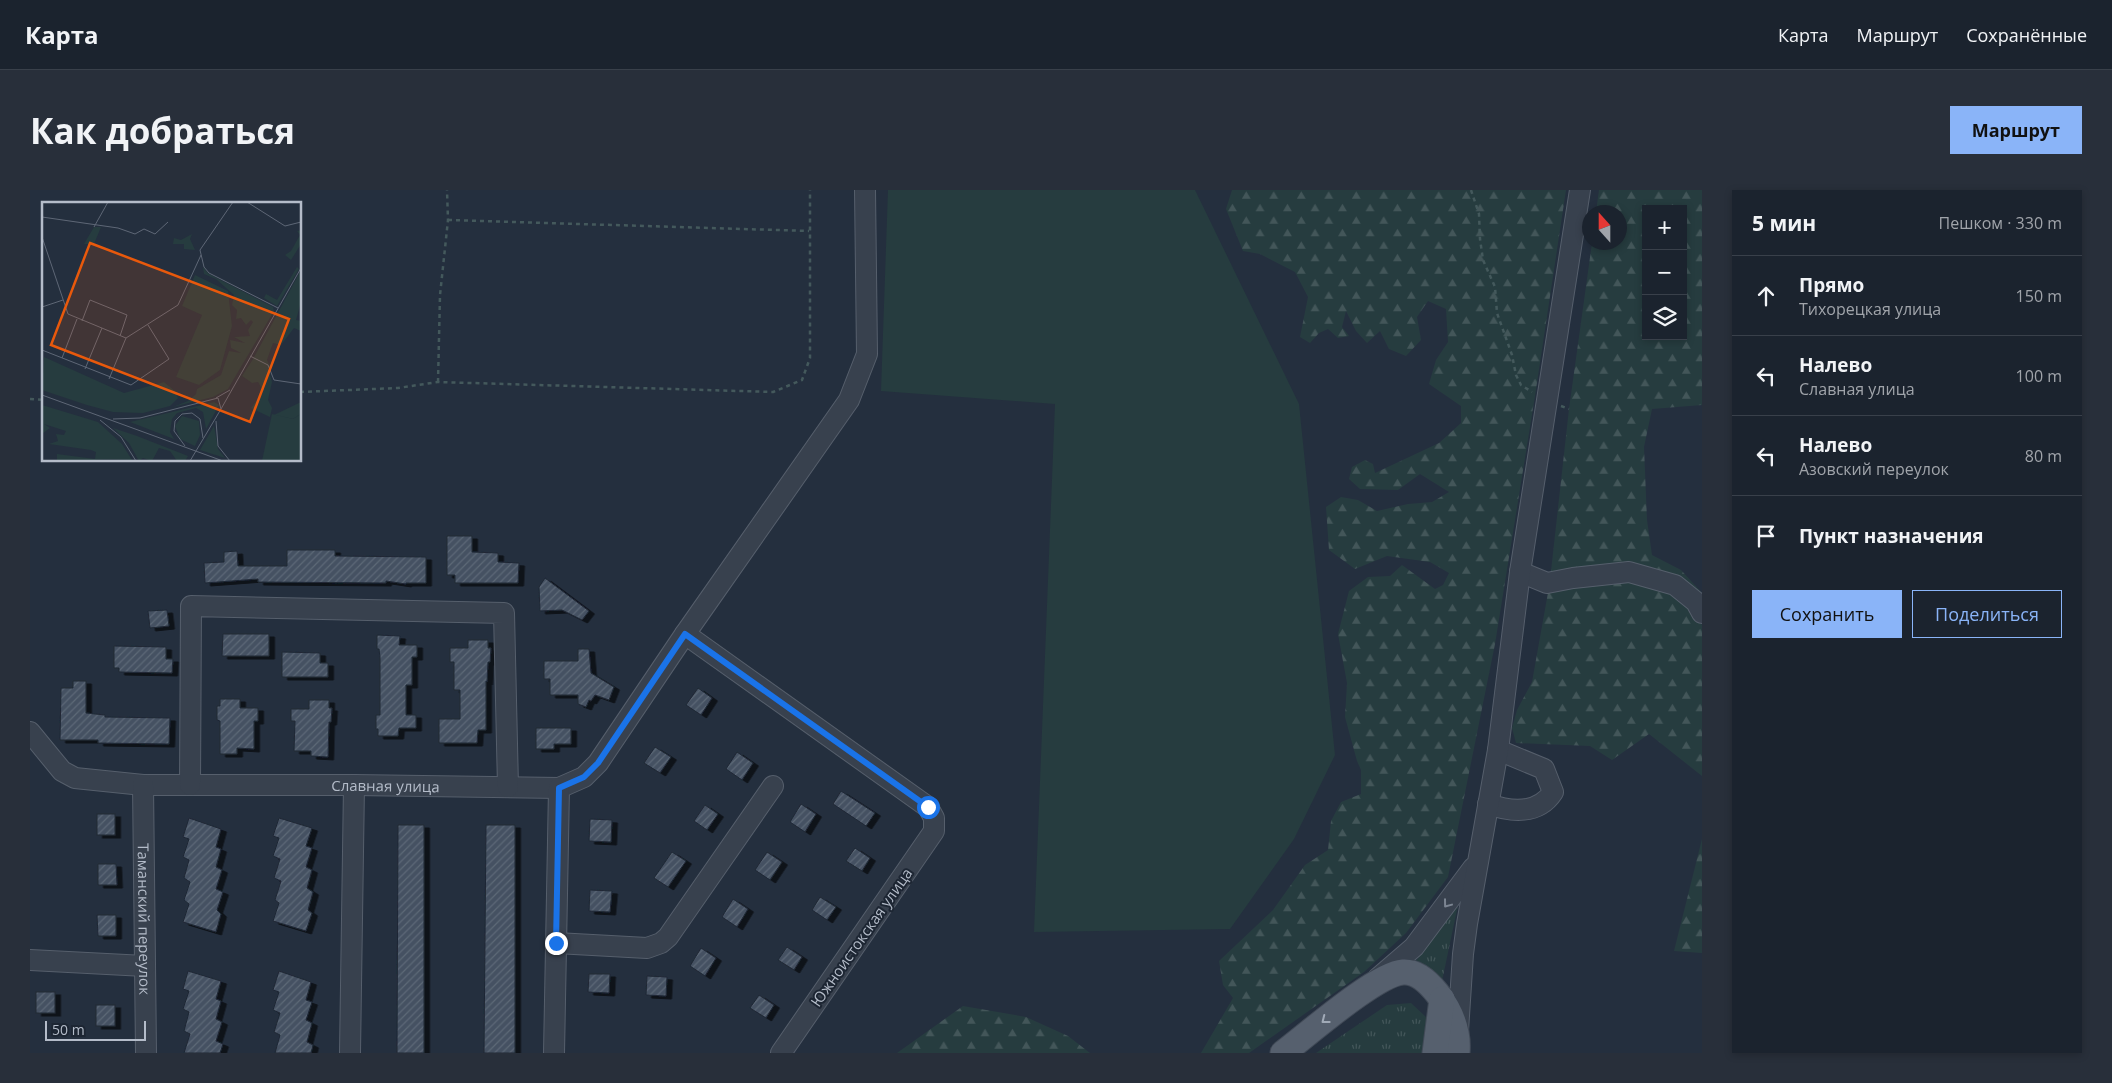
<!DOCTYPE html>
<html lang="ru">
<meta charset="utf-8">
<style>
:root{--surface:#1b232e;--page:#282f3a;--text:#f1f3f6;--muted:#a0a4aa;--line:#39404a;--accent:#8ab4f8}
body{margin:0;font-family:"Open Sans",sans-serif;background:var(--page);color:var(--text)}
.controls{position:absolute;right:15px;top:15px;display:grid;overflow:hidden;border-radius:0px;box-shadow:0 2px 8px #0003}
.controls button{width:45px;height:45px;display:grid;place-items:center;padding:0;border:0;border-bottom:1px solid var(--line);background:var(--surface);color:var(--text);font:25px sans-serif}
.compass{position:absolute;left:1552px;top:15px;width:45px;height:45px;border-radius:50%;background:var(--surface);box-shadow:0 2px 8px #0003;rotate:339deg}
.scale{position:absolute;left:15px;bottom:12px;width:101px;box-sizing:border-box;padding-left:5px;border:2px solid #b4bcc9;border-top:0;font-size:14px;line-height:18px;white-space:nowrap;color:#b4bcc9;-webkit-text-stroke:4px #1d2633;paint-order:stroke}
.stop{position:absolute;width:15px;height:15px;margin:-11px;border:4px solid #1a73e8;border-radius:50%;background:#fff}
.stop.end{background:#1a73e8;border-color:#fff;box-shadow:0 1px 5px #0008}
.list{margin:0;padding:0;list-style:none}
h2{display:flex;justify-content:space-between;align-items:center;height:65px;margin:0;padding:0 20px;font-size:21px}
h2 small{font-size:16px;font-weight:400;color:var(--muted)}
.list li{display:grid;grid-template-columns:32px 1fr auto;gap:15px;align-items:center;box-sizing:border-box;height:80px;padding:0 20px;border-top:1px solid var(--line)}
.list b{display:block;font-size:19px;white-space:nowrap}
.list p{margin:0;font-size:16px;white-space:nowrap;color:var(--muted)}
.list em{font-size:16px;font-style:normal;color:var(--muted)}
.actions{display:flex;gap:10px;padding:15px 20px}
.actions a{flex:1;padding:11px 0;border:1px solid var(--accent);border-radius:0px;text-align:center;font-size:18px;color:var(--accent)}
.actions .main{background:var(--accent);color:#111}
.icon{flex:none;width:28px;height:28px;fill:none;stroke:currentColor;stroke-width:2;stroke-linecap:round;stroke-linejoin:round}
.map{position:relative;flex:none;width:1672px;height:863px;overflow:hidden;border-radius:0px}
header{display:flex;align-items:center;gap:30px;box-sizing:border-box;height:70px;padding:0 25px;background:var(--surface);border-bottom:1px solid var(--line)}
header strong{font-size:24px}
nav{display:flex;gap:28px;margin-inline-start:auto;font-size:18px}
.intro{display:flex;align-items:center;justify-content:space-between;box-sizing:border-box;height:120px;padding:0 30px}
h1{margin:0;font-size:35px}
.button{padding:12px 22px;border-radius:0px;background:var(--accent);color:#111;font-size:18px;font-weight:700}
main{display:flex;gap:30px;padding:0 30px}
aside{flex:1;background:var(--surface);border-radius:0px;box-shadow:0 2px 8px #0003}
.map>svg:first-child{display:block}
</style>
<header>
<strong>Карта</strong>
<nav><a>Карта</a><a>Маршрут</a><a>Сохранённые</a></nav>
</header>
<div class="intro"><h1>Как добраться</h1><a class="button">Маршрут</a></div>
<main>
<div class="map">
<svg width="1672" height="863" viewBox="0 0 1672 863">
<defs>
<pattern id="grass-tufts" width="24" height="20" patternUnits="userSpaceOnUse" patternTransform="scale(1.25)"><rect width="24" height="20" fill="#263c3f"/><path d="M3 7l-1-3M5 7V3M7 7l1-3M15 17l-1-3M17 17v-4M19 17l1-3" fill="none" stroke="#435659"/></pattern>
<pattern id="forest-firs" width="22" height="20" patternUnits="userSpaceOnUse" patternTransform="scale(1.25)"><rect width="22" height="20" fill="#263c3f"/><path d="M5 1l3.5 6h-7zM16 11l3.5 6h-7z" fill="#435659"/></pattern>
<pattern id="building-hatch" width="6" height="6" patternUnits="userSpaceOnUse" patternTransform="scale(1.25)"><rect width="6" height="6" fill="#455162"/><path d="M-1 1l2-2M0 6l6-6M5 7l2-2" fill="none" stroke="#5d6877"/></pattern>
<filter id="shadow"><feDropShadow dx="5.5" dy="3" stdDeviation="0" flood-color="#0009"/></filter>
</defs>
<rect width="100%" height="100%" fill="#242f3e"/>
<!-- grass -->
<g fill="url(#grass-tufts)">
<polygon points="1428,715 1412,791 1380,779"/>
<polygon points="1381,813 1397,828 1393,863 1286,863 1357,815"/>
</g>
<!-- forest -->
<g fill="url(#forest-firs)" fill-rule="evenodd">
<polygon points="1202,0 1536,0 1505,206 1465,454 1418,687 1376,743 1334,782 1219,863 1171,863 1203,808 1193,795 1189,771 1243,720 1275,675 1298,660 1301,631 1311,612 1331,604 1331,580 1327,571 1315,527 1317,493 1308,444 1319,401 1338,387 1360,386 1372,375 1405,399 1413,395 1419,383 1400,372 1357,366 1325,379 1299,360 1296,317 1311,307 1328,310 1347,321 1378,314 1402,312 1419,302 1390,284 1368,300 1330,299 1319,289 1322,277 1335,270 1343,274 1345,283 1409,253 1431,233 1431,216 1399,194 1406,170 1418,152 1416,119 1398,111 1387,127 1391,150 1376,166 1359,159 1350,141 1337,153 1326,141 1316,121 1312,137 1319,146 1308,148 1298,139 1289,143 1280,153 1270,147 1278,107 1265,82 1230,64 1213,61 1196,19"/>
<path d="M1569,0H1672V215L1622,219L1614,257L1617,330L1622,365L1651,380L1672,403V416L1647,392L1520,390L1539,219L1562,53L1590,52V22H1566ZM1616,19H1653V146H1616Z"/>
<polygon points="1601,387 1647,400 1672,435 1672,586 1619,544 1582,570 1560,556 1486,553 1482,538 1487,520 1502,492 1519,397"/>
<polygon points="1672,649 1672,763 1644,761"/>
<polygon points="933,816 996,827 1038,846 1060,863 867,863"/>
</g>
<!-- garden -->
<polygon fill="#263c3f" points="858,0 1165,0 1269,214 1305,565 1264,649 1200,739 1004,742 1025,214 851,201"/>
<!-- building -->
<g fill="url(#building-hatch)" stroke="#1f2835" filter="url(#shadow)">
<polygon points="417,346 442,346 442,362 468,363 468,372 489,373 488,393 425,393 425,385 417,385"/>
<polygon points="257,360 305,360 305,366 396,367 396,393 376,393 376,394 356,391 356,393 228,392 228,389 175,393 174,373 194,372 194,362 207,361 208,376 257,376"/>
<polygon points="515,388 559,421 552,430 532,420 510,421 509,397"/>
<polygon points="137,420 139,436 120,438 118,421"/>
<polygon points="193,444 239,444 239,466 192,466"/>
<polygon points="347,445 370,446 369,455 387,455 387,467 382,467 382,495 376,495 376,525 386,525 386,538 369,538 368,546 348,546 348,539 346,539 346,525 350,525 350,467 349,459 347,459"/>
<polygon points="438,450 458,450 458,458 461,458 460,472 458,472 457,492 456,491 456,540 448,540 447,553 409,553 409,529 430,529 430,500 424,500 424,472 420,472 420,458 438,458"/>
<polygon points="84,456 136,457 136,469 143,469 142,483 89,482 89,478 84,478"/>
<polygon points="548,459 559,459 561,483 584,497 579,510 565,505 561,511 559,510 556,517 548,514 548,505 520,505 520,489 514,489 514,471 548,471"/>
<polygon points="252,462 290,463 290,473 298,473 298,487 252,487"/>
<polygon points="43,491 56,491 56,523 75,525 75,527 140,528 139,554 68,553 68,550 30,550 31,498 43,498"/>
<polygon points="668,498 682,508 671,525 656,515"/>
<polygon points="190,509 210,509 210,518 228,518 228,531 224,531 224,559 207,558 207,564 190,564 190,531 187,530 187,516 190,516"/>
<polygon points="279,510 299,510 299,518 302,518 301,532 299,532 298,567 281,566 281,561 264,561 265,531 261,531 261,519 279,519"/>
<polygon points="506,538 541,538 541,554 524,554 524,559 506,559"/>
<polygon points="625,557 641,567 630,583 614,573"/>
<polygon points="707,562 723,573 712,590 696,579"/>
<polygon points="811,601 845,623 836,636 803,614"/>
<polygon points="771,614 786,624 775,642 760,632"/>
<polygon points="675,615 688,624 677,640 664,631"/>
<rect x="67" y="624" width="18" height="21"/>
<polygon points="159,628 191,639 186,657 191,659 186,677 192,680 186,699 193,702 187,720 191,724 186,742 153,732 159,714 154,710 160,692 154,688 159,670 153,667 159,649 153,647"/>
<polygon points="249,628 282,638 276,656 282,658 276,677 282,680 277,698 283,702 278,720 282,723 276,741 243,731 249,713 245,710 251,691 244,688 250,669 243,666 249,648 243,646"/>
<polygon points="560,629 582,630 581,652 559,651"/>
<polygon points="368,635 394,635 394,863 367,863"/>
<polygon points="456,635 485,635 485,863 454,863"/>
<polygon points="825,658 840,668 832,681 816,671"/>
<polygon points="642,662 656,671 638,697 624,688"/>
<polygon points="737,662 752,672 740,690 725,680"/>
<polygon points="68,674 86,674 87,695 68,695"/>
<polygon points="560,700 582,701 580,722 559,721"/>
<polygon points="790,707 806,717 797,730 782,720"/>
<polygon points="703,709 718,719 707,737 692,727"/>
<polygon points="67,725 86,725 86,746 68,746"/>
<polygon points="757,757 772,767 764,780 748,770"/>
<polygon points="671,758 686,768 675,786 660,776"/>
<polygon points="158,781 191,791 186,809 191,811 186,829 192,832 186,851 193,854 190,863 154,863 160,844 154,841 159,822 153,819 159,801 153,799"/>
<polygon points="249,781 281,792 276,810 282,812 276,830 282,833 277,852 283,855 281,863 245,863 250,845 244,842 250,823 243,820 249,802 243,800"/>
<polygon points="559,784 580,784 579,803 558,802"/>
<polygon points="617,786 637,787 636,806 616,805"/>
<rect x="6" y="802" width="19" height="21"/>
<polygon points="729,805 744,815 736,828 720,818"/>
<rect x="66" y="815" width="19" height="21"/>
</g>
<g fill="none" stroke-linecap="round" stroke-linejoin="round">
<defs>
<g id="minor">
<polyline points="1490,382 1517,393 1543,388 1599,382 1645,395 1666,412 1672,423"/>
<polyline points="655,444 898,617 904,628 904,641 751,863"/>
<path id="s1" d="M0,542L32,581L45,588L113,595H324L529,598L554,587L568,573L655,444L819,210L837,164L835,0"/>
<path id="s2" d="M113,595L116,863"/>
<polyline points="160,595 161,416 474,423 478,597"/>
<path d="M1458,614C1481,622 1508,625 1523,602L1514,579L1468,560"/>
<polyline points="526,753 617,758 631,753 638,747 743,596"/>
<polyline points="0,770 115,776"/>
<polyline points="1348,788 1384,757 1443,678"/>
<polyline points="1428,841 1433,764 1437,734 1468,560 1490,382 1550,0"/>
<polyline points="320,863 324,595"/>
<polyline points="524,863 529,598"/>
</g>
<g id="major">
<path d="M1253,863C1277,845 1346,784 1373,782C1387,781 1399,793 1407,803C1421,821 1429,841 1427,863"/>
<polyline points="1405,863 1412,809"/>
</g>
</defs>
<!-- minor casing -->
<use href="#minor" stroke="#565f6c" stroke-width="22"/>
<!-- major casing -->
<use href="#major" stroke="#414a57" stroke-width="27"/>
<!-- path -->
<g stroke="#44595c" stroke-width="2.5" stroke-dasharray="4 4" stroke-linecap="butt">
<polyline points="1441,0 1449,24 1450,49 1453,70 1465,97 1467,123 1482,165 1486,185 1491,195 1502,202"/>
<polyline points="418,30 779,41"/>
<polyline points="408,192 410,105 418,30 417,0"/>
<polyline points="270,202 368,198 408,192 743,202 772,190 780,168 780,0"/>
<polyline points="0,209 14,210"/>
<polyline points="1531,216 1539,219"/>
</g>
<!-- minor -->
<use href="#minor" stroke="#38414e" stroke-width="20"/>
<!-- major -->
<use href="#major" stroke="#56606e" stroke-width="25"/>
</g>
<!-- one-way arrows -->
<defs><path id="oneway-chevron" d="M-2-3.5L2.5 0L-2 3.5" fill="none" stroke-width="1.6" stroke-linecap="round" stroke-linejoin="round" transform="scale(1.25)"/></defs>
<use stroke="#7c8592" href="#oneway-chevron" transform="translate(1417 714) rotate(127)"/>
<use stroke="#a1aab7" href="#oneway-chevron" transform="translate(1295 830) rotate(142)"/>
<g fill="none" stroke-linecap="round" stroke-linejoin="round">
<!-- route -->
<polyline stroke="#1a73e8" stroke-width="6" points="526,753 529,598 554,587 568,573 655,444 898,617"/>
</g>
<g text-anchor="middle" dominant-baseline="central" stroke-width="4" stroke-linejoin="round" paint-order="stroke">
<!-- street labels -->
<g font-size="15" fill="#b4bcc9" stroke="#1d2633">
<text stroke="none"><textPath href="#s1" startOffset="376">Славная улица</textPath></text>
<text stroke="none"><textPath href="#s2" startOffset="134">Таманский переулок</textPath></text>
<text transform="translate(831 747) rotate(-55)">Южноистокская улица</text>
</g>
</g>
<!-- overview -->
<g transform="translate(12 12)">
<rect width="259" height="259" fill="#242f3e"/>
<path d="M255,65L257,67L235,104L222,96L224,92L235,98ZM172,200L177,203L164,227L161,210L154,206L135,211L130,217L128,230L132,237L88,220ZM140,214L157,219L158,233L153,244L138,237L133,224ZM172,224L176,247L183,256L158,248ZM15,252L53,257L85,259H15Z" fill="#263c3f"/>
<path d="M52,25H59L52,42H42ZM259,28V42L249,58L243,53L249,49L258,33L255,29ZM150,32L148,37L153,48L142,47V42H131L132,36L139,38ZM161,65L167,72L231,105L232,109L186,187L171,195L131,205L146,199L154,192L155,187L179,173L187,149L199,151L189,146L188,138L203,141L192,135L208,134L206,128L211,120L209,118L204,123L199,116L194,117L195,108L190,103L192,93L174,77L162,72ZM259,68V100L254,118L259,119V129L252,126L239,143L231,141L225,158L229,166L211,157ZM2,155L82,191L122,180L133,189L136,196L128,204L101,211L71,210L45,203L0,188ZM211,157L226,164L230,180L226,198L230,206L228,215L209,206L221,189L216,180L210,181L200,174ZM259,200V212L251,217L232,213ZM0,203L56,220L80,242L90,258L53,257L54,250L49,248L7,242L16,239L14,232L22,233L24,229L2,222L8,226L0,232ZM71,226L95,234L146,254L143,259H135L128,249L117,246L110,259L101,256L97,259L87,241Z" fill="#263c3f"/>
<path d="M153,73L186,89L190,124L178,168L157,183L134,175L160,113L140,104ZM230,212L251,217L259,212V259H220Z" fill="#263c3f"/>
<path fill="none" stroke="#5e6776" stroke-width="1" d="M191,0L158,48L162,65L167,71L236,106M205,0L243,24L259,20M0,15L76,26L93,32L102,27L113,32L126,20M52,25L66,0M0,35L26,112L84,136L136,103L159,53M0,105L21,98M40,119L48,98L85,113L78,134M0,148L89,183L127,157L106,123M208,154L226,163L232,178L259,182M20,156L35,117M43,167L60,126M67,177L84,136M0,193L181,259M174,196L188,188M179,207L259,66M71,217L98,216L176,196L179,207L148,259M58,218L79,235L94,259M174,219L176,244L188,259M143,244L132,229L133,219L140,212L150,211L158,217L161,236"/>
<path fill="#e8590c" fill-opacity="0.15" stroke="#e8590c" stroke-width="2.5" d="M48,41L247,117L208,220L9,143Z"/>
<rect width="259" height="259" fill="none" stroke="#b4bcc9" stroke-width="2.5"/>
</g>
</svg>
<div class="controls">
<button>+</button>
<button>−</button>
<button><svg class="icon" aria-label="layers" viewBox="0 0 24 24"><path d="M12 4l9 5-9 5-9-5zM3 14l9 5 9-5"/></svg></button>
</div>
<svg class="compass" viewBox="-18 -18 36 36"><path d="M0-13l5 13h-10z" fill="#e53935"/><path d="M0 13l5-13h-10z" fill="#a0a4aa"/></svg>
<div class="scale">50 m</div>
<div class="stop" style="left:898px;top:617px"></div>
<div class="stop end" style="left:526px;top:753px"></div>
</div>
<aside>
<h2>5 мин<small>Пешком · 330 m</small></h2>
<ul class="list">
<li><svg class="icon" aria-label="ahead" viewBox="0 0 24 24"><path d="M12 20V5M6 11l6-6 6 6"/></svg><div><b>Прямо</b><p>Тихорецкая улица</p></div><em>150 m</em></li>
<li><svg class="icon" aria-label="left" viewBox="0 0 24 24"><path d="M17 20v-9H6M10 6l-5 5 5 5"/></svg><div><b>Налево</b><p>Славная улица</p></div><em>100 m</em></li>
<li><svg class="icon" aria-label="left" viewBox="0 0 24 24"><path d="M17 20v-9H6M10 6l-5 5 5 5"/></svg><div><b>Налево</b><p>Азовский переулок</p></div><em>80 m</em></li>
<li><svg class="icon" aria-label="arrive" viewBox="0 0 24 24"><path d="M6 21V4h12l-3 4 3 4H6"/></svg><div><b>Пункт назначения</b></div></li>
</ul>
<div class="actions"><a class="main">Сохранить</a><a>Поделиться</a></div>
</aside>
</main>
